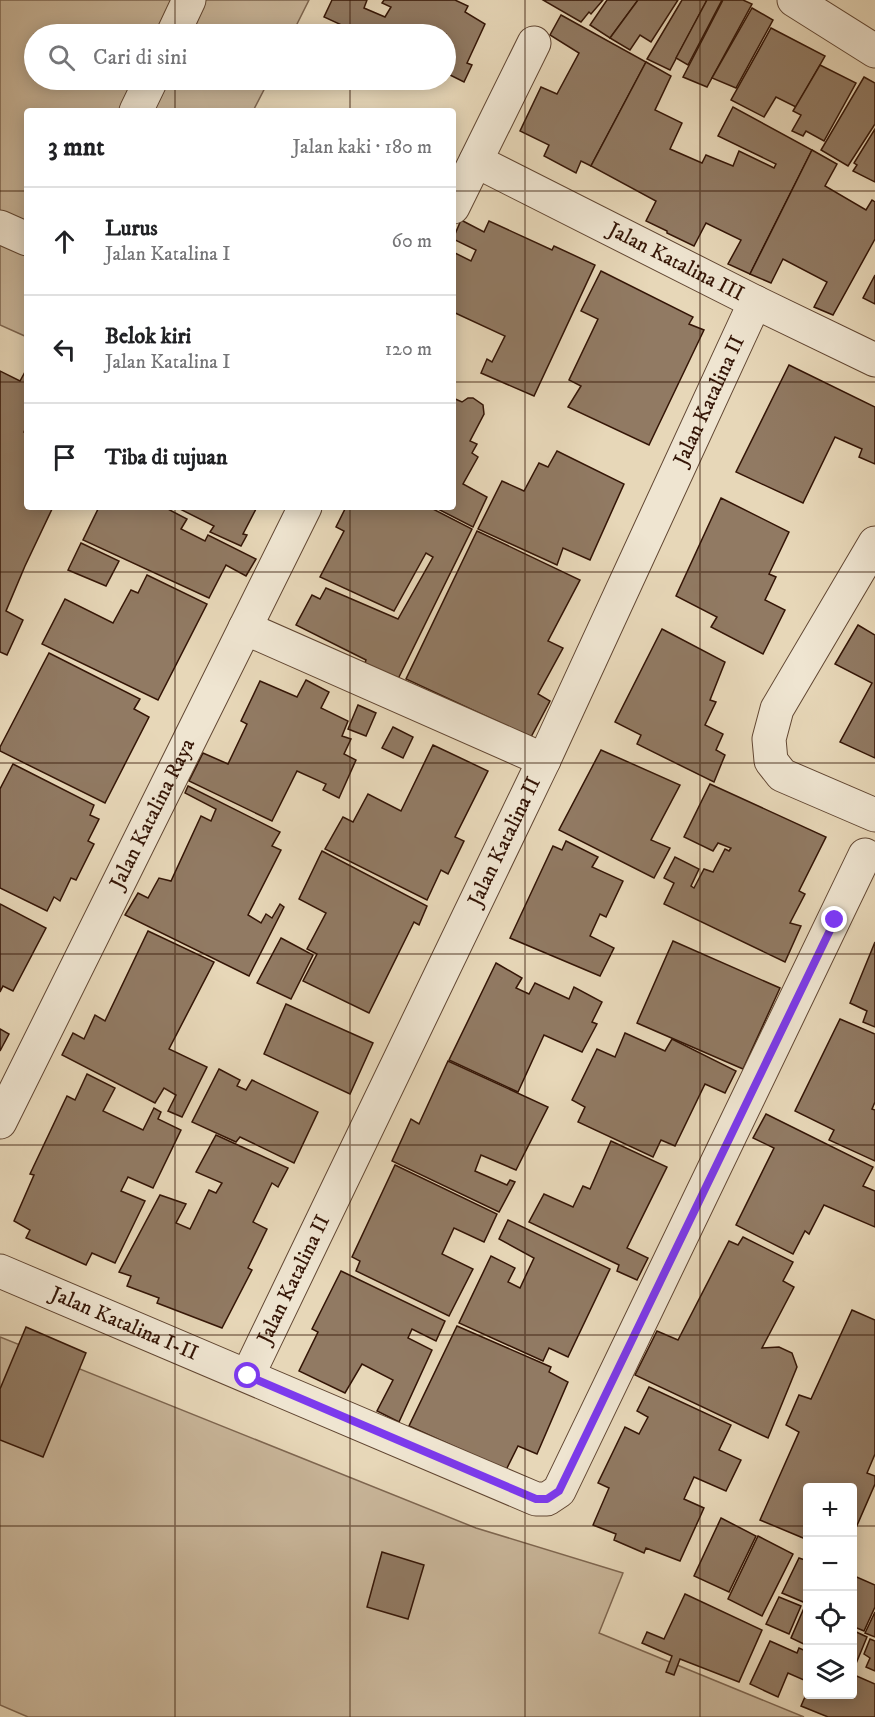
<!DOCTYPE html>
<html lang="id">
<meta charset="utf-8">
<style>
:root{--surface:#fff;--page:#f2f2f2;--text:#202124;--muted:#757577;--line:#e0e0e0}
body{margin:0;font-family:"IM FELL DW Pica",serif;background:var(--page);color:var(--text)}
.controls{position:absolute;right:18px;bottom:18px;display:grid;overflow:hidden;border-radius:6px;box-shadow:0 3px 15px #0003}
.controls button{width:54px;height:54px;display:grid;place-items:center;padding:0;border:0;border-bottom:2px solid var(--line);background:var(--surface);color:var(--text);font:30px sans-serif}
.stop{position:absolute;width:18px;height:18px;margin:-14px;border:4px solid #7c3aed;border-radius:50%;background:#fff}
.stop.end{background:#7c3aed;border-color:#fff;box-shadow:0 2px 6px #0008}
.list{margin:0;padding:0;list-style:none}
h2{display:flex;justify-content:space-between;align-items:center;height:78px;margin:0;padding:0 24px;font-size:26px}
h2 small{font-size:20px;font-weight:400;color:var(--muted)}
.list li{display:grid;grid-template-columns:39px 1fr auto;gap:18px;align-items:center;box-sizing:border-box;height:108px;padding:0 24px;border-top:2px solid var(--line)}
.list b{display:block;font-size:22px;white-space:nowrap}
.list p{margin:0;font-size:20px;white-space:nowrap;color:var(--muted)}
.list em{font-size:20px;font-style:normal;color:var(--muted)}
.icon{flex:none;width:33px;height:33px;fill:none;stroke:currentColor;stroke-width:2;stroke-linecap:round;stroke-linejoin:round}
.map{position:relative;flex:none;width:875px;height:1717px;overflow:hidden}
.search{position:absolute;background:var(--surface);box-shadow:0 3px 15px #0003;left:24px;top:24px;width:432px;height:66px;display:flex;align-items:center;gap:15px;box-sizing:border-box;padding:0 21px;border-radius:33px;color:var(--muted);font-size:22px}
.panel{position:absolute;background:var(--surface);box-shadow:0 3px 15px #0003;left:24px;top:108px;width:432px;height:402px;border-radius:6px}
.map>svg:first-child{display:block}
</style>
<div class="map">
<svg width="875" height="1717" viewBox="0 0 875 1717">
<rect width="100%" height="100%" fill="#e7d7b8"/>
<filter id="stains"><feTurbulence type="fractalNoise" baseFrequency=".00333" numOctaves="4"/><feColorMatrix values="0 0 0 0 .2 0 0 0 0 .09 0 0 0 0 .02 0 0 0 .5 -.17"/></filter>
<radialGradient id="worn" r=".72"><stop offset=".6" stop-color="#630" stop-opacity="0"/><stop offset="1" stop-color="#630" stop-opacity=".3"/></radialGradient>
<!-- green -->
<g fill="#c9b69a" stroke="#7e6650" stroke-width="1.5">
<polygon points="0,0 309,0 292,34 34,34 34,80 269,80 253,111 27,111 27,337 0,325"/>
<polygon points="0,1337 476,1528 623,1573 599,1633 804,1717 28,1717 0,1705"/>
</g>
<!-- building -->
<g fill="#917a63" stroke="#341506" stroke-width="1.5">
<polygon points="332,0 367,0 364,8 385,17 391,7 382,3 384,0 455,0 468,6 465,12 485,24 467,63 472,65 464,82 446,73 446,34 361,34 324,17"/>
<polygon points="543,0 603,0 591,14 589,12 581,22"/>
<polygon points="607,0 638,0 610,38 590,25"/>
<polygon points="638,0 678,0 651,42 640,35 630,50 610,38"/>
<polygon points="682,0 707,0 670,70 647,59"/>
<polygon points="707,0 722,0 688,65 676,58"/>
<polygon points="723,0 743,0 752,4 707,87 683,77"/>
<polygon points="752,8 773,20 736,88 712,78"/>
<polygon points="561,15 646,62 591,166 581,161 576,173 544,156 549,145 520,131 541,87 557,94 579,53 550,35"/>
<polygon points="771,28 825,56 796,107 776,97 764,117 731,100"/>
<polygon points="646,62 671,76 655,110 682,123 670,149 702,163 706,155 733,166 739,151 774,168 776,164 718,136 733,107 812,150 750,274 728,264 741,240 706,223 694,246 667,233 667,231 646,221 656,201 591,166"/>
<polygon points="820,65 856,83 824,141 806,131 803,136 792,131 801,115 793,111"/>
<polygon points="864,77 875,83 875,124 848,166 821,150"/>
<polygon points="875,129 875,182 853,171 857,165 854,163"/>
<polygon points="812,150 837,164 825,186 866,210 872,200 875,202 875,239 833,315 814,307 827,282 783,259 771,283 750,274"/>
<polygon points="461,220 484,232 489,221 552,250 554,246 595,265 534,396 481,373 487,359 492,362 505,336 453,312 453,252 471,261 476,250 453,239"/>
<polygon points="601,271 693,317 689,324 704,330 649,445 568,407 581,386 569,380 598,319 581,311"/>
<polygon points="875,275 875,304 863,298"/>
<polygon points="789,365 875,407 875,464 859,457 862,449 835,437 803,503 736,472"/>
<polygon points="26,370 27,425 24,432 27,433 27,507 53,507 25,566 6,611 23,620 7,655 0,652 0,371 20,381"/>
<polygon points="453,398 462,402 468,398 473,398 483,405 484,414 470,441 477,444 472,453 478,457 463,484 487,497 473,527 434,507 453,507"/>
<polygon points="557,451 624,484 590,560 563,548 557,565 478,529 502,481 524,491 539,463 548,467"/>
<polygon points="721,498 789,532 769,574 776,577 765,600 785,610 763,654 711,627 717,617 676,596"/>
<polygon points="99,507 164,507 187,519 181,529 205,541 208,535 256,559 246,576 226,565 209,598 83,540"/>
<polygon points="176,507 257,507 243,534 247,535 241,546 210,532 214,526"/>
<polygon points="346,507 429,507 472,529 398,679 365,663 366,660 296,625 312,595 320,599 326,588 398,619 433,557 426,553 394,611 320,577 344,531 336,527"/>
<polygon points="477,531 580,580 548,641 563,648 538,694 550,701 531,737 406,679"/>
<polygon points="81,543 119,561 106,586 68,570"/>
<polygon points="147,575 207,604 158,700 42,644 65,599 113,623 131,590 138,593"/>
<polygon points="858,625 875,635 875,758 840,742 872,683 835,664"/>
<polygon points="662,629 725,662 710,700 716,702 705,725 723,734 716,750 725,755 714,782 637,744 641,735 615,722"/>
<polygon points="49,653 140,699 134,709 149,717 105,803 0,751 0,747"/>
<polygon points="306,680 329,692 321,708 348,721 342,736 351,739 344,754 356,760 339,798 323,790 326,784 297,771 272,821 189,781 203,753 228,764 247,724 241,721 260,681 297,697"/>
<polygon points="358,705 376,713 366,736 348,729"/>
<polygon points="393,727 413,737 403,758 382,748"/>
<polygon points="433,745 488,771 455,837 464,841 448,874 441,870 427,900 325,849 343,817 353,822 368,794 401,811"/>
<polygon points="601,750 680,785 651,840 670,848 654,878 559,830"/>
<polygon points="13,764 94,805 90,815 99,819 88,841 94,844 76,880 71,878 60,901 54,897 47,911 0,888 0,789"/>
<polygon points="710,784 826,837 799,891 805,894 790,923 801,926 785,962 664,904 674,883 664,878 675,857 699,869 691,886 694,888 704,869 713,872 725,849 729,851 731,848 718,843 713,851 684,837"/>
<polygon points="188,786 280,832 272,846 281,850 248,915 261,923 266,914 272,918 280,904 284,907 249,976 125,915 138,893 148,898 159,878 171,881 201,816 211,821 216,809 185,793"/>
<polygon points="566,841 598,857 592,867 623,881 606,917 600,914 590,936 614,948 600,976 510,938 553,846 562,850"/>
<polygon points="322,851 427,906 419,925 414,922 369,1013 303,981 317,954 307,949 326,913 299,899"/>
<polygon points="0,904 46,928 13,991 3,986 0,992"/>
<polygon points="148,931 214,962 169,1049 207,1067 182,1117 168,1111 176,1095 164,1088 155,1103 62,1055 73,1033 84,1039 95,1015 105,1021"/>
<polygon points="281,938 313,955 291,999 257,983"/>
<polygon points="673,941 780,988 743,1069 637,1023"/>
<polygon points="875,942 875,1027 863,1022 867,1011 850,1003"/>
<polygon points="496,963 522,978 516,988 529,994 535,983 569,999 574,987 602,1002 592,1022 597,1024 582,1052 544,1035 518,1092 449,1060"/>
<polygon points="286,1004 373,1043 350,1094 264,1054"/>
<polygon points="840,1019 875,1034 875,1102 872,1109 875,1110 875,1161 829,1140 834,1130 795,1111"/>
<polygon points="0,1029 9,1034 0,1051"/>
<polygon points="625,1033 665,1051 672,1039 736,1071 725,1093 705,1084 675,1146 661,1140 653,1157 578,1122 585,1107 572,1100 597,1049 615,1057"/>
<polygon points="448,1061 548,1107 516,1170 481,1155 475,1171 507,1185 510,1180 515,1182 499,1212 392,1161 411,1119 419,1124"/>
<polygon points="219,1069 240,1080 237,1086 246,1090 252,1080 318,1112 294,1163 240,1137 236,1142 192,1122"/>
<polygon points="87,1074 115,1088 103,1111 143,1130 154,1108 161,1112 158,1119 181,1130 153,1188 128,1177 121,1191 145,1201 115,1263 92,1253 86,1265 26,1238 30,1230 14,1221 34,1175 30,1174 67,1096 75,1100"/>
<polygon points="766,1114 873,1167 863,1186 875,1191 875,1227 824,1205 809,1234 805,1231 793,1254 736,1225 774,1148 753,1138"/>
<polygon points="216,1135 288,1168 278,1187 272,1183 253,1222 267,1229 248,1268 252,1270 222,1328 157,1303 159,1298 127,1286 131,1276 119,1272 160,1195 186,1204 176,1223 190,1229 209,1190 216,1193 222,1183 196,1172"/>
<polygon points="611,1141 667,1167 627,1248 648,1258 637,1280 617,1271 619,1265 529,1222 544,1194 573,1207 583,1186 590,1189"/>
<polygon points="395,1165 497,1214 484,1242 454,1228 442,1254 473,1269 449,1316 356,1271 360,1261 352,1257"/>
<polygon points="508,1220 610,1269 568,1357 549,1348 543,1361 459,1323 491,1256 515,1268 508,1282 520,1288 534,1258 499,1239"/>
<polygon points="743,1237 793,1262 783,1281 794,1287 762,1348 779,1347 792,1353 797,1367 768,1438 635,1375 657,1331 678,1340 729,1241 738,1245"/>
<polygon points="341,1271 445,1321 436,1341 412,1329 408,1338 432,1350 399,1422 377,1411 393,1380 362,1364 345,1393 299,1371 318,1332 312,1329"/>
<polygon points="852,1310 875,1320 875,1454 867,1473 875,1476 875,1484 852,1537 852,1488 808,1488 808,1540 760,1520 799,1432 786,1425 799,1395 811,1399"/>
<polygon points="457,1326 551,1367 549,1372 568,1382 537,1454 518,1446 506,1470 409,1426"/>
<polygon points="26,1327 86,1353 43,1457 0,1440 0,1389"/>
<polygon points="649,1387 731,1425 719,1450 741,1460 726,1491 694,1477 684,1499 704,1508 680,1561 646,1548 644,1553 614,1540 616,1534 593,1525 609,1488 598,1483 625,1427 639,1434 648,1417 637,1411"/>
<polygon points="721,1518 756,1536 729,1592 694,1576"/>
<polygon points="758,1536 793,1554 762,1616 728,1599"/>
<polygon points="382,1552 424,1565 408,1619 367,1607"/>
<polygon points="799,1558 808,1561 808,1604 782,1593"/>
<polygon points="852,1575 875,1585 875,1607 864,1631 852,1626"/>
<polygon points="685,1594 762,1630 739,1682 680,1659 674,1675 666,1672 672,1656 642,1643 647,1632 664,1639"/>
<polygon points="779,1597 801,1606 789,1634 766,1624"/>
<polygon points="804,1608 808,1610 808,1646 791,1638"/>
<polygon points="875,1612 875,1637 865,1633"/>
<polygon points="852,1630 867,1637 855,1666 852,1665"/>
<polygon points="870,1639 875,1641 875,1671 866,1667 870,1658 864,1654"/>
<polygon points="770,1641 797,1653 799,1648 808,1652 806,1681 788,1673 778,1697 750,1684"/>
<polygon points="852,1674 875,1684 875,1717 828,1717 801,1706 808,1690 808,1694 852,1694"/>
</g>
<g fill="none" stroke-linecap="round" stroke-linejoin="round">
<defs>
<g id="minor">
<polyline points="794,0 875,51"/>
<polyline points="173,34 189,0"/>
<polyline points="136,111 151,80"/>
<path id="s1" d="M476,161L755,302L875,360"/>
<polyline points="453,207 534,43"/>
<polyline points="0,227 27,239"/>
<polyline points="875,543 777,709 769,739 771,761 782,775 875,815"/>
<polyline points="245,628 544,760"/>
<path id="s2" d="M0,1122L305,507"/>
<path id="s3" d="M0,1271L536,1499H547L559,1491L865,855"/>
<path id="s4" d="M248,1375L544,760L755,302"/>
</g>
</defs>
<!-- minor casing -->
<use href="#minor" stroke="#614632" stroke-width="35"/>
<!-- minor -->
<use href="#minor" stroke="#efe5d1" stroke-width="33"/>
</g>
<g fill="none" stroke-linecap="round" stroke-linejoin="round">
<!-- route -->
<polyline stroke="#7c3aed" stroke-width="8" points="248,1376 536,1499 547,1499 559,1491 835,920"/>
</g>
<!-- grid -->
<path fill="none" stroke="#341506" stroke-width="1.5" stroke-opacity="0.55" d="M175,0V34M350,0V34M525,0V1717M700,0V1717M175,80V111M350,80V111M0,191H27M453,191H875M0,382H27M453,382H875M175,507V1717M350,507V1717M0,572H875M0,763H875M0,954H875M0,1145H875M0,1335H875M0,1526H808M852,1526H875"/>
<g text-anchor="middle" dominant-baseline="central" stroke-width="4.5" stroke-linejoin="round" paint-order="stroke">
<!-- street labels -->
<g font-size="21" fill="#341506" stroke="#efe5d1">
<text stroke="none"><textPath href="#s1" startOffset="224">Jalan Katalina III</textPath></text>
<text stroke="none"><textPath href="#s4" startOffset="1078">Jalan Katalina II</textPath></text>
<text stroke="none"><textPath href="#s2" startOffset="344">Jalan Katalina Raya</textPath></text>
<text stroke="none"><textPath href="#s4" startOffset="592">Jalan Katalina II</textPath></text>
<text stroke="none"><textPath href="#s4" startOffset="106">Jalan Katalina II</textPath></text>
<text stroke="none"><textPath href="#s3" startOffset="135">Jalan Katalina I-II</textPath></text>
</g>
</g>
<rect width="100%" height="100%" filter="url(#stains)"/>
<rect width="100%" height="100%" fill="url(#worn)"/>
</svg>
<div class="controls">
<button>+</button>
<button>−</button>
<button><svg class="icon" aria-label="locate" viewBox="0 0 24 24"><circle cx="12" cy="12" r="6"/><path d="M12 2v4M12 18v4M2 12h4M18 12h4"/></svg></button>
<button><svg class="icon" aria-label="layers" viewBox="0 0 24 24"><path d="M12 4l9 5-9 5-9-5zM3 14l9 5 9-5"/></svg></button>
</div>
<div class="stop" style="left:248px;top:1376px"></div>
<div class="stop end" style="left:835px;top:920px"></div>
<div class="search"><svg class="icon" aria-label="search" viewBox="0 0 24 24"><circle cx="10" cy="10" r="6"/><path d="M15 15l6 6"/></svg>Cari di sini</div>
<section class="panel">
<h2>3 mnt<small>Jalan kaki · 180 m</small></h2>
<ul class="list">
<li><svg class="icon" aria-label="ahead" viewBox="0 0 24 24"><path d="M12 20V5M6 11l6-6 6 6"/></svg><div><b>Lurus</b><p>Jalan Katalina I</p></div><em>60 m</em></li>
<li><svg class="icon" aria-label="left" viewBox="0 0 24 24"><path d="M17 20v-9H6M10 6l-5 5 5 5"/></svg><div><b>Belok kiri</b><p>Jalan Katalina I</p></div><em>120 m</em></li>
<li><svg class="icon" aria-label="arrive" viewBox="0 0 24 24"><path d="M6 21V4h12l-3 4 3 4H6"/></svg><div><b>Tiba di tujuan</b></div></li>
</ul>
</section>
</div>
